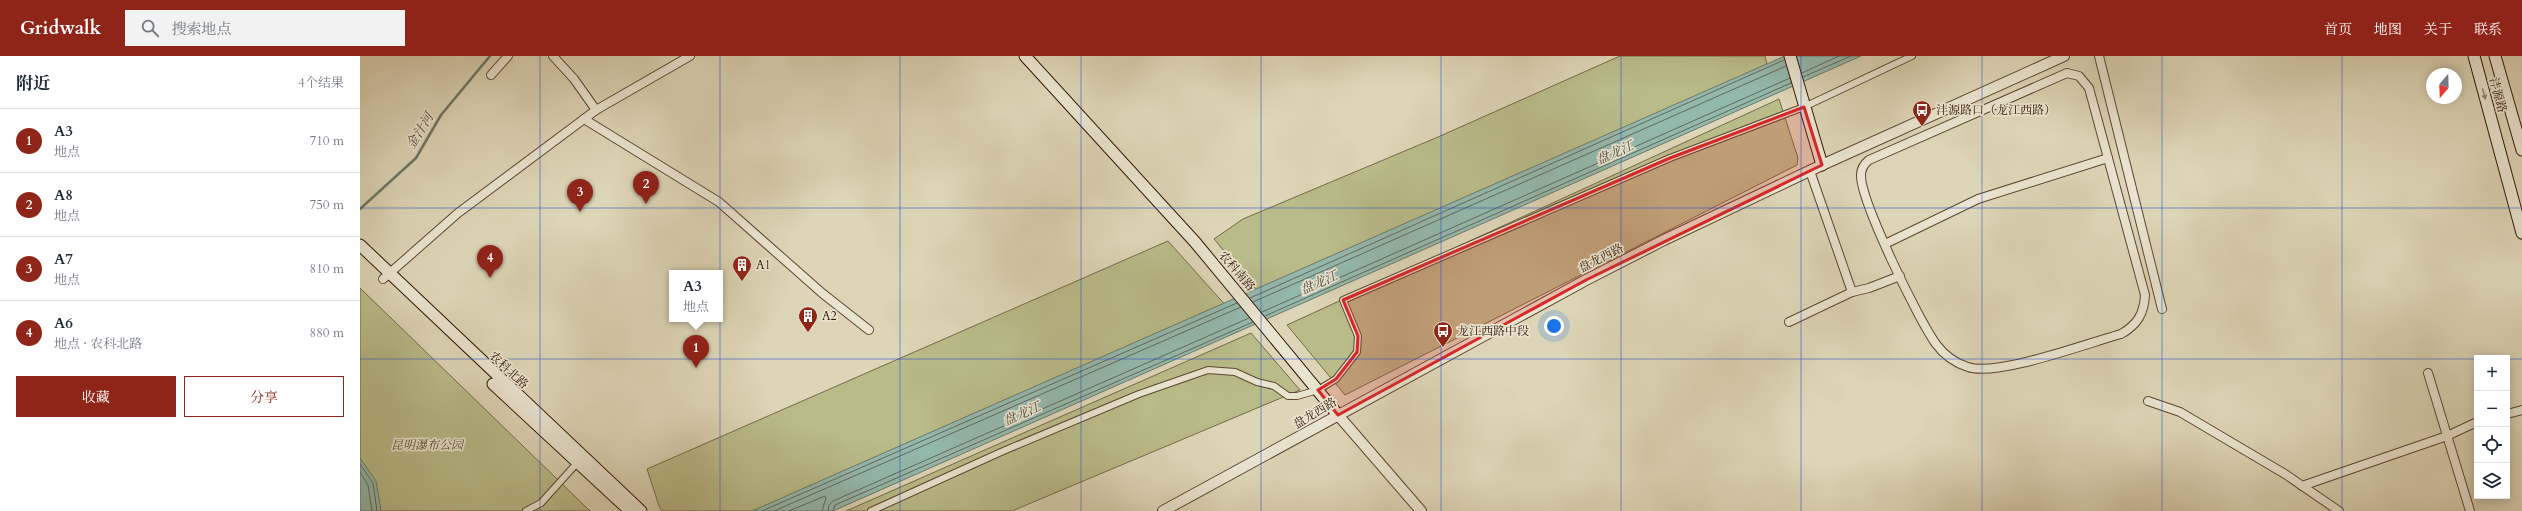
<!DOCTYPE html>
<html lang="zh">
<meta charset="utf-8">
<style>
:root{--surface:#fff;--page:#f2f2f3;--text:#1f2937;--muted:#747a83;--line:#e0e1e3;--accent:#8f2418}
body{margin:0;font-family:Cardo,"Noto Serif SC",serif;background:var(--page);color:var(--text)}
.controls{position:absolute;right:12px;bottom:12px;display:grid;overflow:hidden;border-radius:0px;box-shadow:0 2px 10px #0003}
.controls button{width:36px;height:36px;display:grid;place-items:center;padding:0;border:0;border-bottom:1px solid var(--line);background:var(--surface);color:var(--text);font:20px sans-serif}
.compass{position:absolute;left:2066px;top:12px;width:36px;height:36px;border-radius:50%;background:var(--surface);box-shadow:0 2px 10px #0003;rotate:199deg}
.you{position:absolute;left:1194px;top:270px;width:14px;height:14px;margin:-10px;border:3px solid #fff;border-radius:50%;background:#1a73e8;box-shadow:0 0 0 6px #1a73e833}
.badge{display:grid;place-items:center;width:26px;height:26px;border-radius:50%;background:var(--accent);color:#fff;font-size:13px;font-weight:700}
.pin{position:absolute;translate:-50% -33px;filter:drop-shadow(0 1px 2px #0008)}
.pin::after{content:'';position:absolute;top:21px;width:14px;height:12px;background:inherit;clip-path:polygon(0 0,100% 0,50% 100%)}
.popup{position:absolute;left:309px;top:214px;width:54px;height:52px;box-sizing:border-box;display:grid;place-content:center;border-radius:0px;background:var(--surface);filter:drop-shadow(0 1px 3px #0005);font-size:13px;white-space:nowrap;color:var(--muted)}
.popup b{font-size:15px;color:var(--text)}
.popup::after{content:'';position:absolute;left:50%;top:100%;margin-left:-8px;border:8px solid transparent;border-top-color:var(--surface)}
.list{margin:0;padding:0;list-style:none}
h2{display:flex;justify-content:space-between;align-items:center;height:52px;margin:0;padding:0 16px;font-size:17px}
h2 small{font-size:13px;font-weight:400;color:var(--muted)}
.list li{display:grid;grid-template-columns:26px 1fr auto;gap:12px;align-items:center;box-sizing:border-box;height:64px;padding:0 16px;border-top:1px solid var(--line)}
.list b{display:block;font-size:15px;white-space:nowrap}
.list p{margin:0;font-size:13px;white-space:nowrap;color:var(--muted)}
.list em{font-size:13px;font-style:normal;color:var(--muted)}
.actions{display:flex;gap:8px;padding:12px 16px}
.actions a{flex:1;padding:9px 0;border:1px solid var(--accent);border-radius:0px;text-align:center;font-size:14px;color:var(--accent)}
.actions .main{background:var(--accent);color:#fff}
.icon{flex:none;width:22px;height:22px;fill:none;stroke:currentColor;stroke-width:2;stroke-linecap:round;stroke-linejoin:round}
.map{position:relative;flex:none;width:2162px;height:455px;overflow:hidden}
header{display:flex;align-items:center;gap:24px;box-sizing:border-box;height:56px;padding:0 20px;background:var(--accent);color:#fff}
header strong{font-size:19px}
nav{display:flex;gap:22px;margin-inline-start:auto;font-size:14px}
.search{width:280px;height:36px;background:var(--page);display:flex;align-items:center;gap:10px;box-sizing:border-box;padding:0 14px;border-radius:0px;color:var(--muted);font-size:15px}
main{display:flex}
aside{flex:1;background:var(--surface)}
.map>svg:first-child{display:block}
</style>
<header>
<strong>Gridwalk</strong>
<div class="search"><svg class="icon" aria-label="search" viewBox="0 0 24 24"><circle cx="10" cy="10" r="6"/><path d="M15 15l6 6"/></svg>搜索地点</div>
<nav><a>首页</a><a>地图</a><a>关于</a><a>联系</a></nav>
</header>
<main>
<aside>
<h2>附近<small>4个结果</small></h2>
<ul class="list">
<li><span class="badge">1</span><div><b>A3</b><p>地点</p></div><em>710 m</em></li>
<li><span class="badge">2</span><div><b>A8</b><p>地点</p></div><em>750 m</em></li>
<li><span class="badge">3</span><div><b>A7</b><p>地点</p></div><em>810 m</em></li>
<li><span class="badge">4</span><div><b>A6</b><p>地点 · 农科北路</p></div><em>880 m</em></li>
</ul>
<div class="actions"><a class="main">收藏</a><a>分享</a></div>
</aside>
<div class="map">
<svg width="2162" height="455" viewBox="0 0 2162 455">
<rect width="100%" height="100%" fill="#ddd5b7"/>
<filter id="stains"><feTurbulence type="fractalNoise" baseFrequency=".005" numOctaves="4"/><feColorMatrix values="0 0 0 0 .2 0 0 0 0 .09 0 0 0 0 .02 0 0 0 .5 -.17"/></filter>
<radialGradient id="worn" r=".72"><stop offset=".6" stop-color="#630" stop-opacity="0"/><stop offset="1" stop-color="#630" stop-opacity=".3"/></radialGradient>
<!-- green -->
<g fill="#b9bb89" stroke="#776946">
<polygon points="1260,0 1405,0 1408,12 899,237 854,183 883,163 1078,81"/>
<polygon points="1419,43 1438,102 1437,109 985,339 927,269"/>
<polygon points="808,185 867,251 403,455 302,455 299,450 287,413"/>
<polygon points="0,232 230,455 0,455"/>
<polygon points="891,277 940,334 652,455 486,455"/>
</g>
<!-- water -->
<g fill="#93b9ad" stroke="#6d7869">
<polygon points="1425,0 1501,0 473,455 392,455"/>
<polygon points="0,402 16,425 21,455 0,455"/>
</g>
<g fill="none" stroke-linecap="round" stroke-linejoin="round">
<!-- shore -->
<g stroke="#646858" stroke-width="1">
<polyline points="1442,17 1479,0"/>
<polyline points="1443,21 1491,0"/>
<polyline points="890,242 1424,4"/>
<polyline points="893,246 1426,10"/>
<polyline points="902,256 1430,22"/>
<polyline points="905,260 1431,27"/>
<polyline points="0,408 13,427 17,455"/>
<polyline points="0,416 8,429 12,455"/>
<polyline points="402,455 877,247"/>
<polyline points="414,455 881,251"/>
<polyline points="429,455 465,440 466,442 462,455"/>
<polyline points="468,455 469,449 473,445 889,262"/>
<polyline points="473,455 475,449 893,266"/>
</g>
<!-- stream -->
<polyline stroke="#6d7869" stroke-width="2.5" points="0,153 56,102 81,59 130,0"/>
<defs>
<g id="pedestrian">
<polyline points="166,455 181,447 217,407"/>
<polyline points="511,455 641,396 779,338 848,314 875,316 897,326 914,330 928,340 937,340 958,334 976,323 997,296 998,280 983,244 1310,102 1444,51 1552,0"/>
</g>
<g id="minor">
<polyline points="193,0 214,23 236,54"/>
<polyline points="1739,0 1802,253"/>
<path d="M1707,17L1719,20L1729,32L1785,239C1784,258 1777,269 1761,278C1728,287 1637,321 1608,311C1595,307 1584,299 1576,288C1559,265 1500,144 1501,119C1501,113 1504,108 1509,104Z"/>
<polyline points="131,19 148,0"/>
<polyline points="224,63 359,146 462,237 509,274"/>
<polyline points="1450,115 1492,236"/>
<polyline points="1525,188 1618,143 1748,102"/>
<polyline points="23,223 98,157 236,54 330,0"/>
<polyline points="1429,266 1492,236 1509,232 1540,220"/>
<polyline points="2068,317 2110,455"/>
<polyline points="1788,345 1820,356 1925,418 1979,455"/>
<polyline points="2147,358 2162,354"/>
<polyline points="1942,430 2087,380 2117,366"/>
</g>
<g id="tertiary">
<polyline points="978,359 1061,455"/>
<polyline points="803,455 1226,224 1304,184 1462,109 1704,0"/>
</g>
<g id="secondary">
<polyline points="665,0 835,186 978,359"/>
<polyline points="1430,0 1462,109"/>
<polyline points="2114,0 2162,177"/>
<polyline points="2135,0 2162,94"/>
<polyline points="0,189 281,455"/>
<polyline points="133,328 270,455"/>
</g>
</defs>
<!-- pedestrian casing -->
<use href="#pedestrian" stroke="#5f4631" stroke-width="8"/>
<!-- minor casing -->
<use href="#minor" stroke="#5f4631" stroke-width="10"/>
<!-- tertiary casing -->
<use href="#tertiary" stroke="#5f4631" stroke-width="12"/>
<!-- secondary casing -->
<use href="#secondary" stroke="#351704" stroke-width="13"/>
<!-- pedestrian -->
<use href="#pedestrian" stroke="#e9e4d0" stroke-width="6"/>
<!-- minor -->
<use href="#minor" stroke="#e9e4d0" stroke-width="8"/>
<!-- tertiary -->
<use href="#tertiary" stroke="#e9e4d0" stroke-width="10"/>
<!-- secondary -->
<use href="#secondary" stroke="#e9e4d0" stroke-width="11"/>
</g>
<!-- one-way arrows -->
<defs><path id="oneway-solid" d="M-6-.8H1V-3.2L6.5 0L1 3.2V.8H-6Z"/></defs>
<use fill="#988874" href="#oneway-solid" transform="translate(2124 38) rotate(75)"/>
<!-- marked area -->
<path fill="#d62828" fill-opacity="0.2" stroke="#d62828" stroke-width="3" stroke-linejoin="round" d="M1444,51L1462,109L1226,224L978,359L958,334L976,323L997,296L998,280L983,244L1310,102Z"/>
<!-- grid -->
<path fill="none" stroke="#1d4ed8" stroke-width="1" stroke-opacity="0.55" d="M180,0V455M360,0V455M540,0V455M721,0V455M901,0V455M1081,0V455M1261,0V455M1441,0V455M1622,0V455M1802,0V455M1982,0V455M0,152H2162M0,303H2117M2147,303H2162"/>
<!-- icons -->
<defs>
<symbol id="bus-pin" viewBox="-11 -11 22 30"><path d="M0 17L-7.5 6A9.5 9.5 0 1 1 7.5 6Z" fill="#8f2418" stroke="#e9e4d0"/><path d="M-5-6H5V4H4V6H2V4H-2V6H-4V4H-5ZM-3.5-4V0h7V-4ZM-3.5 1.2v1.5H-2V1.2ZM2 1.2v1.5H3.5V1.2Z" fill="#fff"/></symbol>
<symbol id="building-pin" viewBox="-11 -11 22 30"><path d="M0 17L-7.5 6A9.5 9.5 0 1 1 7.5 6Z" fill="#8f2418" stroke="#e9e4d0"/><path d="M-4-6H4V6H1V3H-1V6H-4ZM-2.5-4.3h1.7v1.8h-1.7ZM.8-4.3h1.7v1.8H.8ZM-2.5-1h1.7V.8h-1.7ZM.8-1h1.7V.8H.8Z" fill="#fff"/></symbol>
</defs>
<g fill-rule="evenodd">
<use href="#bus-pin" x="1551" y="43" width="22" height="30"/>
<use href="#building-pin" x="371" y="198" width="22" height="30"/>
<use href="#building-pin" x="437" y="249" width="22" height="30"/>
<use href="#bus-pin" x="1072" y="264" width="22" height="30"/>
</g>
<g text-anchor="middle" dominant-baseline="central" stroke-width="3.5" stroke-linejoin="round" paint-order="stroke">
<!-- street labels -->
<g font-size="12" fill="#351704" stroke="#e9e4d0">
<text transform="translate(2138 39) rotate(75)">沣源路</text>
<text transform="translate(1241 202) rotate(-27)">盘龙西路</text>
<text transform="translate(877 215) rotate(49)">农科南路</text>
<text transform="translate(149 314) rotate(43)">农科北路</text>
<text transform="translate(955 357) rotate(-31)">盘龙西路</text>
</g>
<!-- poi labels -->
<g font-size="12" fill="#351704" stroke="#e9e4d0" text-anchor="start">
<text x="1576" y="54">沣源路口（龙江西路）</text>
<text x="396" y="209">A1</text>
<text x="462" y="260">A2</text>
<text x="1097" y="275">龙江西路中段</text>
</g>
<!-- park labels -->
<g font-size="12" font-style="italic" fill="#5d482c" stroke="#e9e4d0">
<text x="67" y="389">昆明瀑布公园</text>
</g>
<!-- water labels -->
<g font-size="13" font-style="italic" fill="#514837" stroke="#e9e4d0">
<text transform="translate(60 75) rotate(-58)">金汁河</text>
<text transform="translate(1255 97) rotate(-24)">盘龙江</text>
<text transform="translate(959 227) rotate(-24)">盘龙江</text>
<text transform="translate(662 358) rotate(-24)">盘龙江</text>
</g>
</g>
<rect width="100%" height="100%" filter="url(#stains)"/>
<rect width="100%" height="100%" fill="url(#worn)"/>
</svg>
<div class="controls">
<button>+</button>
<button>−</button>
<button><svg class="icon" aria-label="locate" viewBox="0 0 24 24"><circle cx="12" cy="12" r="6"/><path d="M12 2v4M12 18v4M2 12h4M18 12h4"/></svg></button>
<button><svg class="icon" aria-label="layers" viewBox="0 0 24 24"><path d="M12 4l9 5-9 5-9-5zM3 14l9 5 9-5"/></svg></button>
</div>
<svg class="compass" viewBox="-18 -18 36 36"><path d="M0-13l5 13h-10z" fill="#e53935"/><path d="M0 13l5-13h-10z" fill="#747a83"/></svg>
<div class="you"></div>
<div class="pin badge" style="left:336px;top:312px">1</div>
<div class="popup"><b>A3</b>地点</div>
<div class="pin badge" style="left:286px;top:148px">2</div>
<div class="pin badge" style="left:220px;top:156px">3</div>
<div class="pin badge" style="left:130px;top:222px">4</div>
</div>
</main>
